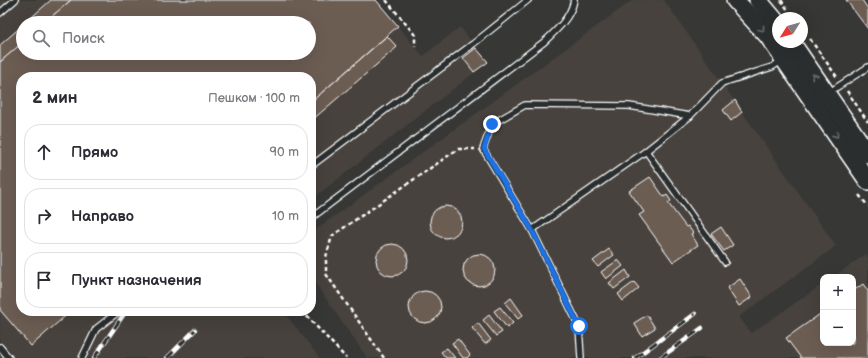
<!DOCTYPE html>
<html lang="ru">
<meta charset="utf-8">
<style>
:root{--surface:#fff;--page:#f7f7f7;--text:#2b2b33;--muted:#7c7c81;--line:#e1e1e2}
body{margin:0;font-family:"Balsamiq Sans",sans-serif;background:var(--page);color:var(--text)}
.controls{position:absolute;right:12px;bottom:12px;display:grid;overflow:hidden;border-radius:8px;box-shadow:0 4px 16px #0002}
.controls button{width:36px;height:36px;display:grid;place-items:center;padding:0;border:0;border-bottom:1px solid var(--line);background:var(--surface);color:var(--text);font:20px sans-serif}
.compass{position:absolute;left:772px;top:12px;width:36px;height:36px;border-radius:50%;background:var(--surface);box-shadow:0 4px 16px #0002;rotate:233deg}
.stop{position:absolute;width:12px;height:12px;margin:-9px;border:3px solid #1a73e8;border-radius:50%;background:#fff}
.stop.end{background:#1a73e8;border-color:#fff;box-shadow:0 1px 4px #0008}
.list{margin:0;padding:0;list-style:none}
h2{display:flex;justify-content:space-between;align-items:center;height:52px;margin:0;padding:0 16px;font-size:17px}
h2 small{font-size:13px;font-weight:400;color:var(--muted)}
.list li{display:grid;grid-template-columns:26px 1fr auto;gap:12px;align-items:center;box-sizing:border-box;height:56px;margin:0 8px 8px;padding:0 8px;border:1px solid var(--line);border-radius:16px}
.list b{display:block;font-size:15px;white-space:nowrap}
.list em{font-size:13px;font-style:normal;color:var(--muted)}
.icon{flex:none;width:22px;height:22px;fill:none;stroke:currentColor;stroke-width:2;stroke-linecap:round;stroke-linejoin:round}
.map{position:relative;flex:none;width:868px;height:358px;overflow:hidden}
.search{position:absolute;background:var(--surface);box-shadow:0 4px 16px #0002;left:16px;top:16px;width:300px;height:44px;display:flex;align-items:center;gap:10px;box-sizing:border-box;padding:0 14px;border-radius:22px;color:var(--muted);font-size:15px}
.panel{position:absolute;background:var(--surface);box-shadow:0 4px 16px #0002;left:16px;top:72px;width:300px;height:244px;border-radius:16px}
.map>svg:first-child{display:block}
</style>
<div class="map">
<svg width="868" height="358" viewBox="0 0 868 358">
<rect width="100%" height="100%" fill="#373735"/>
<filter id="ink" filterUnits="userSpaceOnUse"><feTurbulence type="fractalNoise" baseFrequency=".025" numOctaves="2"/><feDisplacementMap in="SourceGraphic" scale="8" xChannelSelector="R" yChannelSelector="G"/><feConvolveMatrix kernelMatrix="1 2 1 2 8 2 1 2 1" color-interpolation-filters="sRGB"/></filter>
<g filter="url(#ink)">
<!-- built -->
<g fill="#47423e" fill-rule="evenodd">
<path d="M0,0H376L423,56L460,27L488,62L311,200V77H21V311H283L320,358H0ZM23,23H309V53H23Z"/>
<polygon points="633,0 664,0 836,246 739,317 751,333 823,284 823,343 853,343 853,277 833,277 866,254 868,257 868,358 367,358 311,277 311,233"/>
</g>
<!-- building -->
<g fill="#6c5d53" stroke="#fff">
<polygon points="51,0 71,0 44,23 25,23"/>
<polygon points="71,0 376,0 398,26 311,102 311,77 21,77 21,311 71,311 31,346 0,310 0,62 23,42 23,53 309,53 309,23 44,23"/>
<polygon points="846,0 862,0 868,9 868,29"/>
<polygon points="23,25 23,42 0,62 0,45"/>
<polygon points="387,36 397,47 311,121 311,102"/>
<polygon points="476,48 488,62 474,72 463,58"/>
<polygon points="735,100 742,112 731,121 723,110"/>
<polygon points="650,177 664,197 667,195 671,201 668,203 686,227 688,226 693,233 691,234 698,245 673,262 639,215 644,212 629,191"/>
<circle cx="446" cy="222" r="16"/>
<polygon points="721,227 733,245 724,251 711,234"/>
<circle cx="392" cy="260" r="16"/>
<polygon points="609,249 614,255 598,267 593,261"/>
<circle cx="479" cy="270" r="16"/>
<polygon points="618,260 623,266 606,279 601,272"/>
<polygon points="626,270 630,277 614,289 609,283"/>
<polygon points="740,279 752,297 739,306 727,288"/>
<polygon points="634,282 639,288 623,301 618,294"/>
<polygon points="863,284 868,291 868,358 801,358 786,338 823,312 823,343 853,343 853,291"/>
<circle cx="425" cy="307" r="16"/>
<polygon points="511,298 523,315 518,319 505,303"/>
<polygon points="500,307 513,323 507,328 494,311"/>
<polygon points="489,315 502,332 496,336 483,320"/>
<polygon points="647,315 655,328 642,336 634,323"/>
<polygon points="478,323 491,340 485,344 472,328"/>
<polygon points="458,339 470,355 467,358 463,358 452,343"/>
<polygon points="447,348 455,358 446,358 441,352"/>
</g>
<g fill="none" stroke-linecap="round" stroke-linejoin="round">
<defs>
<g id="service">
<polyline points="0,13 15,0"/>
<polyline points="828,93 868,67"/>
<polyline points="646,151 725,262"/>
<polyline points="311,166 473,44 528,0"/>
<path d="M311,218L544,42C557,30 571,17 574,0"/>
<polyline points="532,230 646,151 690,116 722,83 772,67 783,60"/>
<polyline points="0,347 9,358"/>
<polyline points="82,358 96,329 119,311"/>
<polyline points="581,358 579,326 532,230 483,149 492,124 525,105 629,106 690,116"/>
</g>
<g id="primary">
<polyline points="735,0 768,36 868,181"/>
<polyline points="758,0 778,24"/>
<polyline points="791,42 868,154"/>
</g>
</defs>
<!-- service casing -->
<use href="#service" stroke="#fff" stroke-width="8"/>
<!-- primary casing -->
<use href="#primary" stroke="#fff" stroke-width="20"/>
<!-- path -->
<g stroke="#fff" stroke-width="2.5" stroke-dasharray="4 3" stroke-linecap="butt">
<polyline points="386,0 415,35 415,47"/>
<polyline points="781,0 788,10"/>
<polyline points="810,39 837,77"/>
<polyline points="847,91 868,122"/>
<polyline points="859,195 868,206"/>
<polyline points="302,311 346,358"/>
<polyline points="384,358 326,274 326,257 332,236 458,149 475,149"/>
</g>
<!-- service -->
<use href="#service" stroke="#2a2d2e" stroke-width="5.5"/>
<!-- primary -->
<use href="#primary" stroke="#2a2d2e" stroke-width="17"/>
<defs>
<g id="rail">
<polyline points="94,358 126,311"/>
<polyline points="167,358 195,330"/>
<polyline points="635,358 695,314"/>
<polyline points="660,358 702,328"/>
</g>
</defs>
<!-- rail casing -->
<use href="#rail" stroke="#fff" stroke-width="4.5"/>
<!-- rail -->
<use href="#rail" stroke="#2a2d2e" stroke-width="3" stroke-dasharray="9" stroke-linecap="butt"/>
</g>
<!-- one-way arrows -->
<defs><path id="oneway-chevron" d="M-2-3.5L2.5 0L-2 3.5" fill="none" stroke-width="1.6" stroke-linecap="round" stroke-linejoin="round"/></defs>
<g stroke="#6a6c6d">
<use href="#oneway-chevron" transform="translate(762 29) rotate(52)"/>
<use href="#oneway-chevron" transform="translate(814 76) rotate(-124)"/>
<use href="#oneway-chevron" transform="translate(836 135) rotate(55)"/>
</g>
</g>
<g fill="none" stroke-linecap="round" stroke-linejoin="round" filter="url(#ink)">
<!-- route -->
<polyline stroke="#1a73e8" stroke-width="5" points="492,124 484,149 532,230 579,326"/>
</g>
</svg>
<div class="controls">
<button>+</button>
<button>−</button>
</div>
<svg class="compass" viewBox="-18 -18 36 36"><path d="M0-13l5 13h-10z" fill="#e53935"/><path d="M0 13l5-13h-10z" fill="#7c7c81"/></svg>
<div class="stop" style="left:579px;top:326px"></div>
<div class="stop end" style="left:492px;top:124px"></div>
<div class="search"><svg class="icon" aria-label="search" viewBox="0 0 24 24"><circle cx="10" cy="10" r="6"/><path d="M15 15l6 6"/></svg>Поиск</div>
<section class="panel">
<h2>2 мин<small>Пешком · 100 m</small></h2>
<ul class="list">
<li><svg class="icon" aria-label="ahead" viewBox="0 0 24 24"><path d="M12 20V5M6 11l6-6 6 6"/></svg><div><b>Прямо</b></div><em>90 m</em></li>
<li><svg class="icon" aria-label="right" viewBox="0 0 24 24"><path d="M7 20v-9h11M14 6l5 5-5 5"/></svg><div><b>Направо</b></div><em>10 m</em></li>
<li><svg class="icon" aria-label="arrive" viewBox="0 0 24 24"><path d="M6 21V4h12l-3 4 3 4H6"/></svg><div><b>Пункт назначения</b></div></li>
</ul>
</section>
</div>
